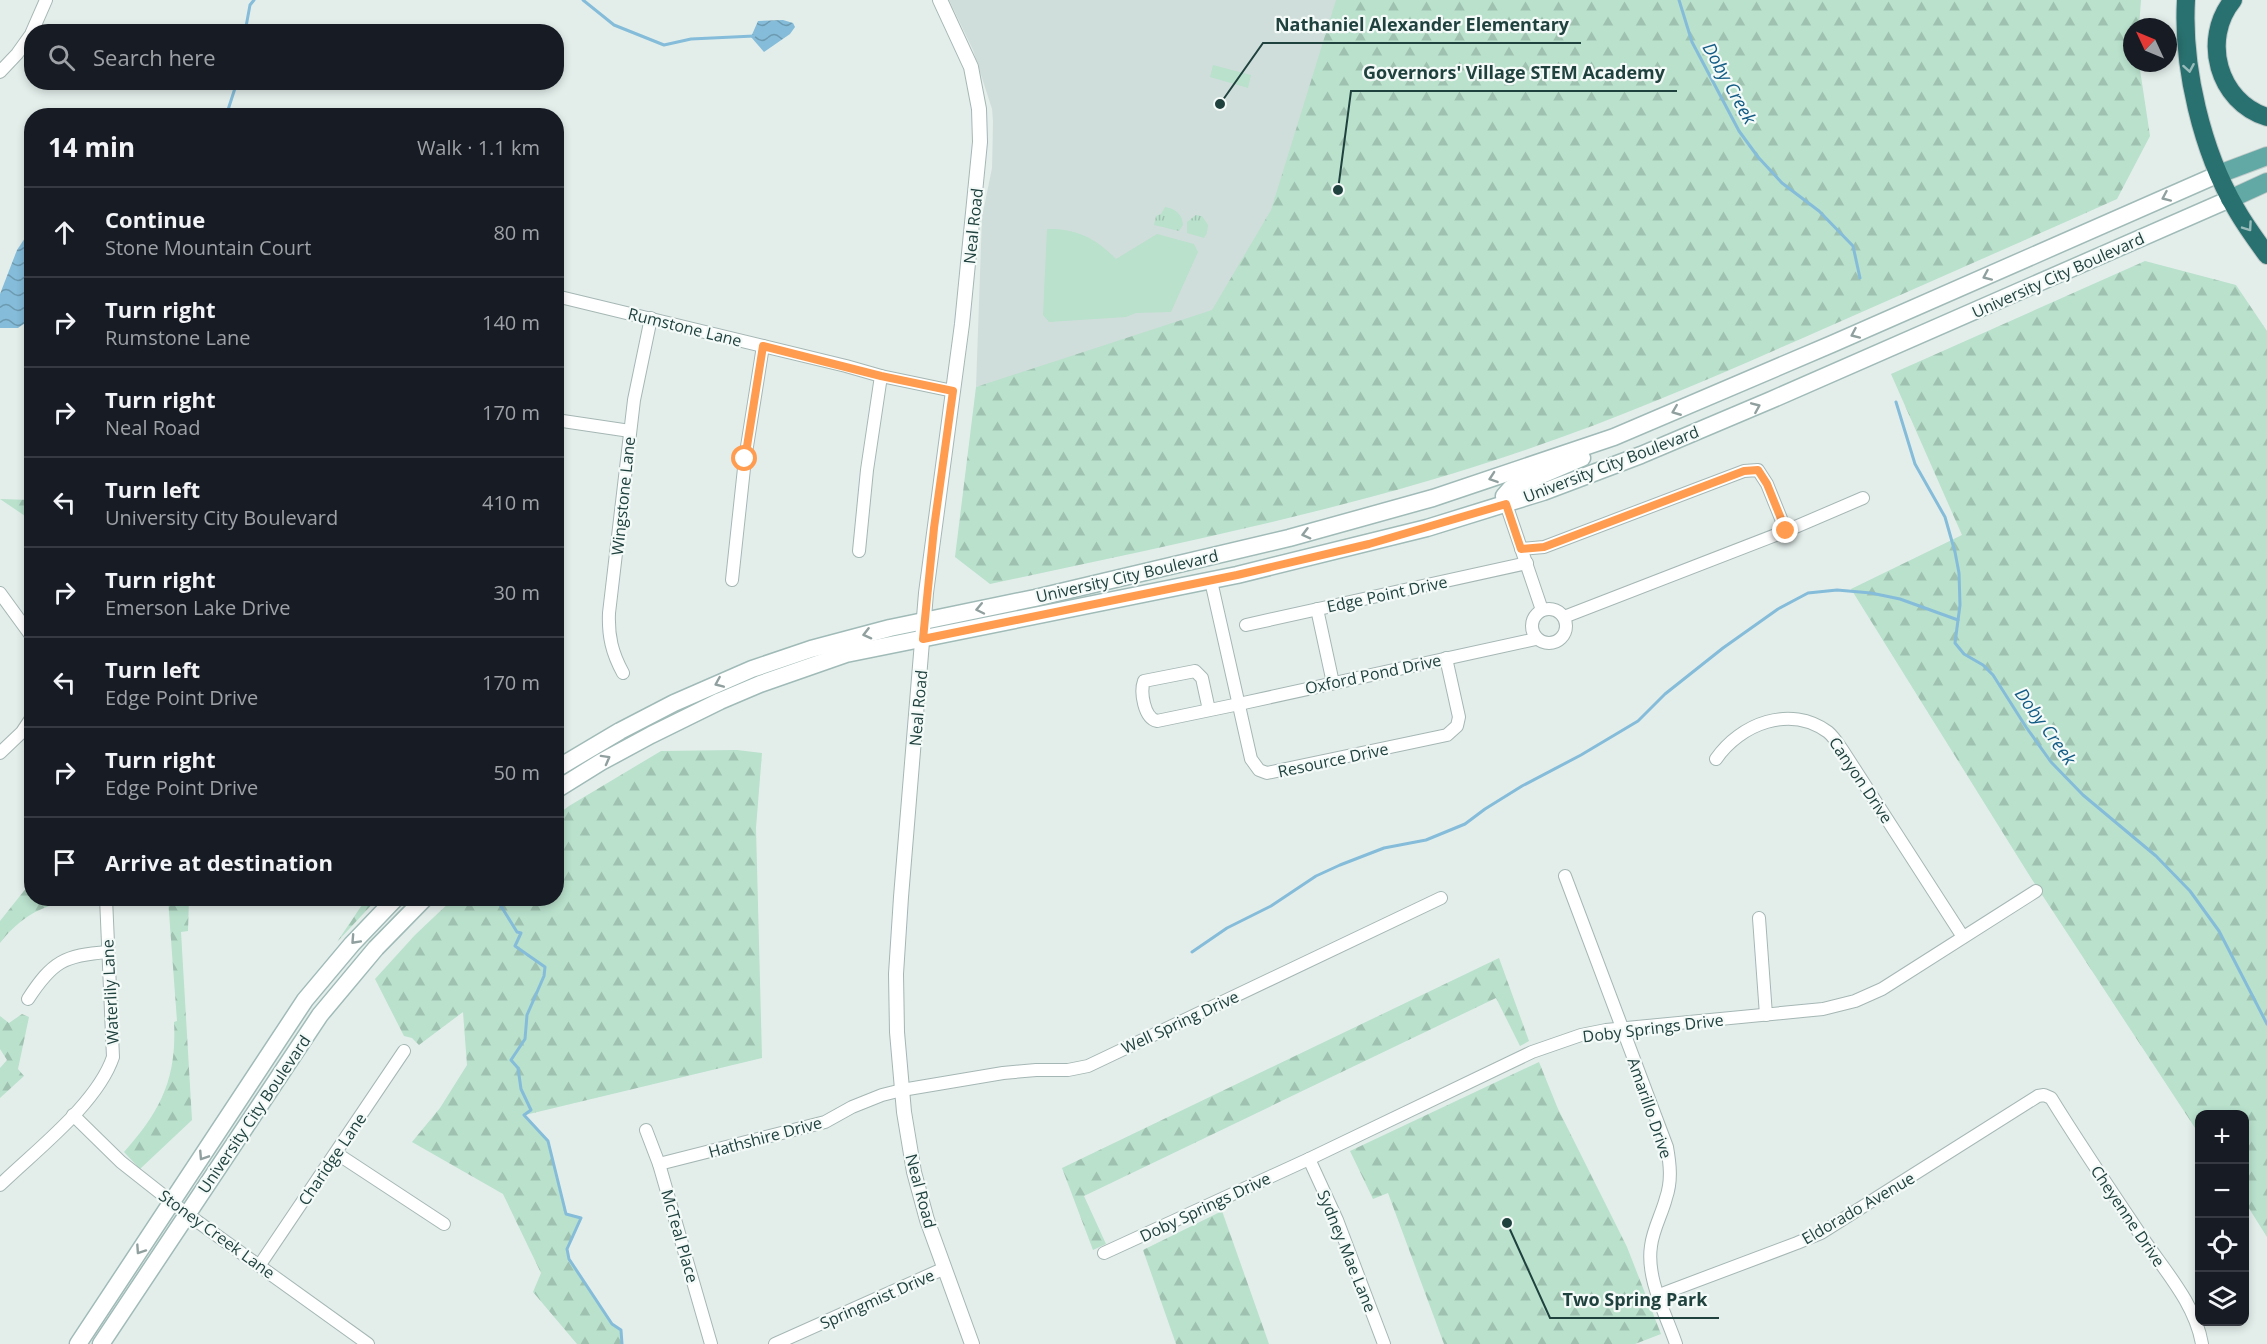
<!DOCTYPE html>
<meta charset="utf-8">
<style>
:root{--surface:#171b24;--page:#242831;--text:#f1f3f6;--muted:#9ea1a6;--line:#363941}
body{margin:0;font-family:"Open Sans",sans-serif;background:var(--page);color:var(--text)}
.controls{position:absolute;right:18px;bottom:18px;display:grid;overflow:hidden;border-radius:12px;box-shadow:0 3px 9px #0003}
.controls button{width:54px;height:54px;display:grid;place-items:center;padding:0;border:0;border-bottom:2px solid var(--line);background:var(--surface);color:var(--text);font:30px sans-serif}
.compass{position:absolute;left:2123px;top:18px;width:54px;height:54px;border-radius:50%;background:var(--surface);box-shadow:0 3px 9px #0003;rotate:314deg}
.stop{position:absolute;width:18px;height:18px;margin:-14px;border:4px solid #ff9c50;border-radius:50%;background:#fff}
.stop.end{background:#ff9c50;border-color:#fff;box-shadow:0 2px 6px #0008}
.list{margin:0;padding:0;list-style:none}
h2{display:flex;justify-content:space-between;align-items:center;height:78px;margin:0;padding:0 24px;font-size:26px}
h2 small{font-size:20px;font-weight:400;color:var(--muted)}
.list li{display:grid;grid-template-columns:39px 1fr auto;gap:18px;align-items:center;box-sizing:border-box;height:90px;padding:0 24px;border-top:2px solid var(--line)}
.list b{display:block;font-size:22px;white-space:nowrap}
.list p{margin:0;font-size:20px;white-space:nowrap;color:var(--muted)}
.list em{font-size:20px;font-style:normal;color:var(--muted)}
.icon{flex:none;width:33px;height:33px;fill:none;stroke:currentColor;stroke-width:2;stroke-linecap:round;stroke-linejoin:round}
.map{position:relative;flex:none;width:2267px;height:1344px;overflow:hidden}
.search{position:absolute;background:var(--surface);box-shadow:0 3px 9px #0003;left:24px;top:24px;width:540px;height:66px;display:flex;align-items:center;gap:15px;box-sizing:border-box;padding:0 21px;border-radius:24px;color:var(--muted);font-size:22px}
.panel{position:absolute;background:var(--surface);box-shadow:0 3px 9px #0003;left:24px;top:108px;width:540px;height:798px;border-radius:24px}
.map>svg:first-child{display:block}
</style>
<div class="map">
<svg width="2267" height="1344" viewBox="0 0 2267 1344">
<defs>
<pattern id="forest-firs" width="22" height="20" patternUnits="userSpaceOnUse" patternTransform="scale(1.5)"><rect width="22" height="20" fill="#b9e1cc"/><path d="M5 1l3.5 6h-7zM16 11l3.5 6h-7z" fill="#9fc2b0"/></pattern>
<pattern id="park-tufts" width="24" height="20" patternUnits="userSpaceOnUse" patternTransform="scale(1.5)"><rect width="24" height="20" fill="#b9e1cc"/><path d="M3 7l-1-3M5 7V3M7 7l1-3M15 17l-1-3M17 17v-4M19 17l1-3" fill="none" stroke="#9fc2b0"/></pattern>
<pattern id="water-waves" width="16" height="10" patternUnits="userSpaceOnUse" patternTransform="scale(1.5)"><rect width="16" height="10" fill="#85bcd9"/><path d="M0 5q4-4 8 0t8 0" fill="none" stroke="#6c9ab1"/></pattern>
</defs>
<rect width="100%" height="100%" fill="#e3eeeb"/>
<!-- built -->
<polygon fill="#d0dedb" points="949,0 1644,0 1725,180 976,387 982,217 992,168 993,122 992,109 973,50"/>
<!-- forest -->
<g fill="url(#forest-firs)">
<path d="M1336,0H2141L2139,27H2132V63H2139L2150,136L2117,199C2019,243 1920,286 1821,330C1725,372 1630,414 1531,448C1355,509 1172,545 990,584L955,557L976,387L1212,310L1271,210Z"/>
<polygon points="2145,261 2236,285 2267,331 2267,1237 2245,1202 2244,1114 2200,1114 2199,1134 2031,878 1851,589 1962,535 1891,374"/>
<polygon points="0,499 31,500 31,520"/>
<polygon points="737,750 762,753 756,828 762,1058 525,1115 548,1141 566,1213 581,1218 567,1249 569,1259 612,1324 621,1330 622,1344 577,1344 533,1292 541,1273 503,1194 412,1142 440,1108 467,1065 463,1012 419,1045 412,1038 404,1036 375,979 415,935 453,899 556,898 557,815 569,806 661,751"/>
<path d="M31,882L32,898L49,899V906C29,913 13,926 0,943V921Z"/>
<polygon points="366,898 377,899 337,942 366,899"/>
<path d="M168,899H189L188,931L181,932L192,1120L140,1169L124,1152C161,1111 177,1078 174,1022L177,1021Z"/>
<polygon points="1499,958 1529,1041 1520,1046 1496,998 1084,1196 1106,1244 1093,1250 1062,1168"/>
<polygon points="22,1014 29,1017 18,1069 24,1076 0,1098 0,1068 7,1060 0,1049 0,1016 9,1023"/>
<polygon points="1539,1062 1558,1109 1627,1247 1661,1334 1635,1344 1444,1344 1388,1193 1373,1199 1350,1151"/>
<polygon points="1222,1211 1269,1344 1176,1344 1143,1250"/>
</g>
<!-- park -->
<g fill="url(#park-tufts)">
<path d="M1165,207C1175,208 1183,215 1183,225L1179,231L1154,225L1156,216L1161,214Z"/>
<polygon points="1196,215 1202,216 1208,225 1207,233 1204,238 1187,233 1187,222"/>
</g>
<!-- garden -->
<g fill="#b9e1cc">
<polygon points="1213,65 1251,75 1248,88 1210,77"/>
<path d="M1047,229C1076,228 1097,239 1116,259L1157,234L1194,244L1198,252L1171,312L1136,313L1126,317L1049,322L1043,315Z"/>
</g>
<!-- water -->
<g fill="url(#water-waves)">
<polygon points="783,20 793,23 795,27 790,34 764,52 751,37 758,21"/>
<polygon points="31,229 31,319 18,328 0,328 0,294 17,250"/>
</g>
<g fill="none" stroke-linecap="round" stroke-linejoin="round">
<!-- stream -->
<g stroke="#85bcd9" stroke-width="3">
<polyline points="583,0 614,25 664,45 691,39 754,36"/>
<polyline points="1679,0 1692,42 1739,131 1758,157 1782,183 1819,211 1853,246 1860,278"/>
<polyline points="245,32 250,5 254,0"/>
<polyline points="226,116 237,82"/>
<polyline points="1896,402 1915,464 1945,517 1955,552 1959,573 1960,605 1955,643 1964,654 1983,665 1993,675 2026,727 2051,762 2083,795 2156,856 2190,891 2219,931 2267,1024"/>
<polyline points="496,898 517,932 521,933 515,946 545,967 544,976 527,1015 525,1039 511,1060 518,1068 521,1089 531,1110 524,1115 548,1141 566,1214 581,1218 567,1249 569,1259 612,1324 621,1330 622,1344"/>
<polyline points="1192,952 1227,928 1271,906 1316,876 1340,865 1384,848 1426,840 1465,824 1485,809 1522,786 1581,755 1638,721 1665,694 1723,648 1778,609 1808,593 1837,590 1871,593 1900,599 1958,620"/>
</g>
<defs>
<g id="minor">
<polyline points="32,32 46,0"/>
<polyline points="0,72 17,54 32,33"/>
<polyline points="556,296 846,366 881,376 953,391"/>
<polyline points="556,420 630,431"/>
<polyline points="1506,504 1542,610"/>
<polyline points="1521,549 1544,547 1744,471 1758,470 1767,484 1786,531"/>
<polyline points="859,551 867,470 881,376"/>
<polyline points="732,580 745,459 763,346"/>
<polyline points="1211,581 1251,759 1259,770 1267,773 1447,735 1457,726 1459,717 1446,658"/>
<polyline points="0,593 32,637"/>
<circle cx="1549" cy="626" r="17"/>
<polyline points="1317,609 1333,683"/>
<polyline points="1564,617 1786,531 1863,498"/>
<polyline points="1246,625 1527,563"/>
<path d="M623,673C612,653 608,636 609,613L634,400L651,318"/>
<path d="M1209,710L1202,678L1195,671L1144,681C1140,692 1144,718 1157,721L1239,704L1536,639"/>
<polyline points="0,753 22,732 32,717"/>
<path d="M1716,759C1740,724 1790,704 1828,732C1834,737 1838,744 1843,751L1963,937"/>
<path d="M1565,876L1667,1147C1670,1164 1672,1181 1666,1198C1662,1214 1653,1229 1651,1246C1646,1279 1666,1314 1676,1344"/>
<polyline points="1759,918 1766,1015"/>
<path d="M28,999C52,962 64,955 108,952"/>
<polyline points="73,1115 121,1162 187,1214 368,1344"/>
<polyline points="646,1130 659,1164 711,1344"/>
<polyline points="336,1153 444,1224"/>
<polyline points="1309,1159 1337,1220 1384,1344"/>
<polyline points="659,1164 825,1122 852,1107 882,1095 902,1090 1003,1073 1036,1070 1068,1070 1088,1066 1441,898"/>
<path d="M0,1185C36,1150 97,1104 113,1057L106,898"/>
<polyline points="1104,1253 1309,1159 1532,1052 1581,1035 1606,1030 1823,1009 1855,1001 1882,989 2036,891"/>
<polyline points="259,1266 404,1051"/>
<path d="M1659,1295L1797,1243L1821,1233L2038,1096L2044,1095L2051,1098C2080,1145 2111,1191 2142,1237C2164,1270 2195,1303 2202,1344"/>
<polyline points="775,1344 945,1268"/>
</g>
<polyline id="tertiary" points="940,0 971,67 979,109 980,142 962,324 926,593 901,897 896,974 897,1032 904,1112 914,1172 927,1220 972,1344"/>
<g id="secondary">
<polyline points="1506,504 1504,496 1511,488 1582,458"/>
<polyline points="556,769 620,731 674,703 752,669 811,649 890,628 1035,598 1289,538 1433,498 1614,437 1832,344 2219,174"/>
<polyline points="556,790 601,762 651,735 720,701 760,684 846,654 1237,575 1427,528 1543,492 1641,455 1771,400 2230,199"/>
<polyline points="78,1344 305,1000 352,944 396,898"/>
<polyline points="101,1344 320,1015 376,948 425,898"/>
</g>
<g id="primary">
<polyline points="2219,174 2267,156"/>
<polyline points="2230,199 2267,182"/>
</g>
<g id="motorway">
<path d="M2186,0C2182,67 2202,151 2236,209C2245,225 2256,240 2267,255"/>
<path d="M2233,0C2201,39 2218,102 2267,117"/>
</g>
</defs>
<!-- minor casing -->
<use href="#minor" stroke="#a5b7b4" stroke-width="14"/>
<!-- tertiary casing -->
<use href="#tertiary" stroke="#a5b7b4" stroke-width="16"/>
<!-- secondary casing -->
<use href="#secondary" stroke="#a0bbb7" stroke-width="19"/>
<!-- primary casing -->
<use href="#primary" stroke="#c1cac9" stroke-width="20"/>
<!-- motorway casing -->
<use href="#motorway" stroke="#c1cac9" stroke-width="20"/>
<!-- minor -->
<use href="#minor" stroke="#fff" stroke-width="12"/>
<!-- tertiary -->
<use href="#tertiary" stroke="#fff" stroke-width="14"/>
<!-- secondary -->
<use href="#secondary" stroke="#fff" stroke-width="16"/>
<!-- primary -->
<use href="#primary" stroke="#62a8a4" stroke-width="18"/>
<!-- motorway -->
<use href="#motorway" stroke="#297170" stroke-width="18"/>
</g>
<!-- one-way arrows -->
<defs><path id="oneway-chevron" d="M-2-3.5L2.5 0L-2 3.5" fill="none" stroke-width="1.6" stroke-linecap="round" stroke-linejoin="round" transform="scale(1.5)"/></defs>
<g stroke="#99bcbb">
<use href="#oneway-chevron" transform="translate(2189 68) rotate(80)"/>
<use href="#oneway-chevron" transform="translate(2248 227) rotate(55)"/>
</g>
<g stroke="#90a09f">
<use href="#oneway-chevron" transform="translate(2166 197) rotate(156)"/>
<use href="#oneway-chevron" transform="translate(1987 276) rotate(156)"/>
<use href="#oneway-chevron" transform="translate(1855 334) rotate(156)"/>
<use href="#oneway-chevron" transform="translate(1756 407) rotate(-23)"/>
<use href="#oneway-chevron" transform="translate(1676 411) rotate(158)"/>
<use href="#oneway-chevron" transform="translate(1493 478) rotate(161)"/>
<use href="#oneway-chevron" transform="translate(1306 534) rotate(165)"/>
<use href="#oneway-chevron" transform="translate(980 609) rotate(168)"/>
<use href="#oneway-chevron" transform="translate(867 634) rotate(166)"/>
<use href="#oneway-chevron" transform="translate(719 683) rotate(157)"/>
<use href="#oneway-chevron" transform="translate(606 759) rotate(-29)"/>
<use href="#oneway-chevron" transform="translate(355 940) rotate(133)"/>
<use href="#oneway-chevron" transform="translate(203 1156) rotate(123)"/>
<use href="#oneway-chevron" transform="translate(140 1250) rotate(124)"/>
</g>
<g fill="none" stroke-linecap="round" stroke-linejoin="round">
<!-- route -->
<polyline stroke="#ff9c50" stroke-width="8" points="745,459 763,346 881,376 953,391 934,528 923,639 1237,575 1369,544 1506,504 1521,549 1544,547 1744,471 1758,470 1767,484 1786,531"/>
</g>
<g text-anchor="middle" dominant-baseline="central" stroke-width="4.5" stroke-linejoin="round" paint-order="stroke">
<!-- street labels -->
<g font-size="16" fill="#20423f" stroke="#f4faf8">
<text transform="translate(973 226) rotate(-84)">Neal Road</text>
<text transform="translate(2058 275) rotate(-24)">University City Boulevard</text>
<text transform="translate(685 327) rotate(14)">Rumstone Lane</text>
<text transform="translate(1611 464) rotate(-21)">University City Boulevard</text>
<text transform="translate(623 496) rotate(-84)">Wingstone Lane</text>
<text transform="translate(1127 576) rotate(-13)">University City Boulevard</text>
<text transform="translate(1387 594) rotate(-12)">Edge Point Drive</text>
<text transform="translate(1373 674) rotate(-12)">Oxford Pond Drive</text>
<text transform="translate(918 708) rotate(-85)">Neal Road</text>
<text transform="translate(1333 760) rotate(-12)">Resource Drive</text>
<text transform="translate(1861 780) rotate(56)">Canyon Drive</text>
<text transform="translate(110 992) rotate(-93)">Waterlily Lane</text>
<text transform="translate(1180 1022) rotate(-25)">Well Spring Drive</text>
<text transform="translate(1653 1028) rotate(-7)">Doby Springs Drive</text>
<text transform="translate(1650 1108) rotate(71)">Amarillo Drive</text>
<text transform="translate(254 1114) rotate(-56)">University City Boulevard</text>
<text transform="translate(765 1137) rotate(-15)">Hathshire Drive</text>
<text transform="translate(332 1159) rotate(-56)">Charidge Lane</text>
<text transform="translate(921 1191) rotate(75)">Neal Road</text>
<text transform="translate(1205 1207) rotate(-25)">Doby Springs Drive</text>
<text transform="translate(1858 1208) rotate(-30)">Eldorado Avenue</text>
<text transform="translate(2128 1216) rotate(56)">Cheyenne Drive</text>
<text transform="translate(217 1234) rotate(36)">Stoney Creek Lane</text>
<text transform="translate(680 1236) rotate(74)">McTeal Place</text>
<text transform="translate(1347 1251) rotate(68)">Sydney Mae Lane</text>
<text transform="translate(877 1299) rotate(-24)">Springmist Drive</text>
</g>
<!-- water labels -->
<g font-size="18" font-style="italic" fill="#135c85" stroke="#f4faf8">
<text transform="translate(1730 83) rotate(61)">Doby Creek</text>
<text transform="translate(2046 726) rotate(54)">Doby Creek</text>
</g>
</g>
<!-- callouts -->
<path fill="none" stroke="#20423f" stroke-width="2" d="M1220 104L1263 43H1581M1338 190L1351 91H1677M1507 1223L1550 1318H1719"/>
<g fill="#20423f" stroke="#f4faf8" stroke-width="2">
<circle cx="1220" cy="104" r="6"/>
<circle cx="1338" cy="190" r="6"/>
<circle cx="1507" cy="1223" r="6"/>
</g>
<g font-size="18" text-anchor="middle" font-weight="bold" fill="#20423f" stroke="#f4faf8" stroke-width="4.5" stroke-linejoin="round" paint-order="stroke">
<text x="1422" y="31">Nathaniel Alexander Elementary</text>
<text x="1514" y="79">Governors' Village STEM Academy</text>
<text x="1635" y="1306">Two Spring Park</text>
</g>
</svg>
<div class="controls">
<button>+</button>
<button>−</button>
<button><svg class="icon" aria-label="locate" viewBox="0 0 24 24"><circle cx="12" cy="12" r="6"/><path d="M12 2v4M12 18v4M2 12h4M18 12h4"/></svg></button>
<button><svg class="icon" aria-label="layers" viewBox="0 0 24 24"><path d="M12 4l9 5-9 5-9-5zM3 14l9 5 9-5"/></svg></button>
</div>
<svg class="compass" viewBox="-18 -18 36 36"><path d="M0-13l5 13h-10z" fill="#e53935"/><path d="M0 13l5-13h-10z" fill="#9ea1a6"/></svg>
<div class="stop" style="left:745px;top:459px"></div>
<div class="stop end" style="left:1786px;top:531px"></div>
<div class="search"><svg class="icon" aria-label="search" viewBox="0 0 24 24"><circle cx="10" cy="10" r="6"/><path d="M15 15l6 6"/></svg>Search here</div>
<section class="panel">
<h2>14 min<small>Walk · 1.1 km</small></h2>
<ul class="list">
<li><svg class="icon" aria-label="ahead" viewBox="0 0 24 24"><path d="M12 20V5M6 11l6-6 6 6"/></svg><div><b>Continue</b><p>Stone Mountain Court</p></div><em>80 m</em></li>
<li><svg class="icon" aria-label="right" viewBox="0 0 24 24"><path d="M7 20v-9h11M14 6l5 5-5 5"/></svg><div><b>Turn right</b><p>Rumstone Lane</p></div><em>140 m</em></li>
<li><svg class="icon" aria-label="right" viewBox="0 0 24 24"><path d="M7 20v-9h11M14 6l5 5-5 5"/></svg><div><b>Turn right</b><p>Neal Road</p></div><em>170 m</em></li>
<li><svg class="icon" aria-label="left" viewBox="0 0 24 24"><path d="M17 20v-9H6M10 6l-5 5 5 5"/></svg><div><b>Turn left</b><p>University City Boulevard</p></div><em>410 m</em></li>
<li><svg class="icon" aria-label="right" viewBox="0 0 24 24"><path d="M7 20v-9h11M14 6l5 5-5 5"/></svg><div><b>Turn right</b><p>Emerson Lake Drive</p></div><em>30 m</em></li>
<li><svg class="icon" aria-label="left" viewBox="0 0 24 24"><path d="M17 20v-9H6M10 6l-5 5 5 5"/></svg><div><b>Turn left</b><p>Edge Point Drive</p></div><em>170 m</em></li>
<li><svg class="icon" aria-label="right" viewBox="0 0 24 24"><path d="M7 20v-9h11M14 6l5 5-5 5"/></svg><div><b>Turn right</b><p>Edge Point Drive</p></div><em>50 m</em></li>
<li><svg class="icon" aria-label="arrive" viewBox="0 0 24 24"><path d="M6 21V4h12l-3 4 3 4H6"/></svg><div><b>Arrive at destination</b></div></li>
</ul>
</section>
</div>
